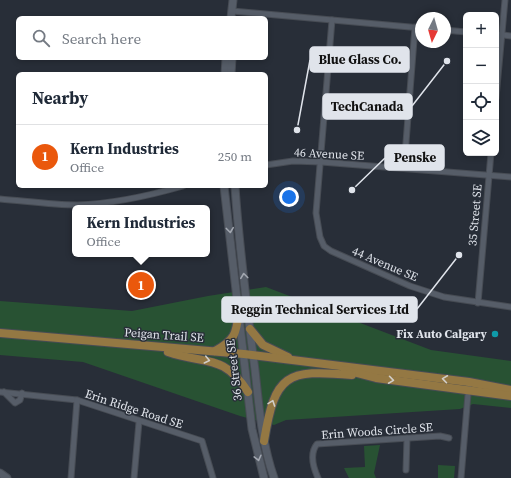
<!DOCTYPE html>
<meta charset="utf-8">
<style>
:root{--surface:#fff;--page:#f6f6f7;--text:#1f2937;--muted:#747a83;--line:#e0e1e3;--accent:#ea580c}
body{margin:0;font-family:"Source Serif 4",serif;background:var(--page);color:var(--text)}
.controls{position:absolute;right:12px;top:12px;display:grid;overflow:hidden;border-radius:6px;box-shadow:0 2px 6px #0003}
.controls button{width:36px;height:36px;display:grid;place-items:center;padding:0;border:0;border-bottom:1px solid var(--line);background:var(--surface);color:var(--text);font:20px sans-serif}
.compass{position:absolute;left:415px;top:12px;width:36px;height:36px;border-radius:50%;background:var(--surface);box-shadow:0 2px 6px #0003;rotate:185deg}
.you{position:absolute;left:289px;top:197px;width:14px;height:14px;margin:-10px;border:3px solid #fff;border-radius:50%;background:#1a73e8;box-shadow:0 0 0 6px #1a73e833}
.badge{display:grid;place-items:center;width:26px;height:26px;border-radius:50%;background:var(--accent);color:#fff;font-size:13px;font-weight:700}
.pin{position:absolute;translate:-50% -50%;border:2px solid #fff;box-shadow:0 1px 4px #0006}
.popup{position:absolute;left:72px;top:205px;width:138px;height:52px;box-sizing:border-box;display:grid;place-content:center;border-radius:6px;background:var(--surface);filter:drop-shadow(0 1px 3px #0005);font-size:13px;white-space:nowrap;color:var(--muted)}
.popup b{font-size:15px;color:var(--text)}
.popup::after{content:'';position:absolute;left:50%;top:100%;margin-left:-8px;border:8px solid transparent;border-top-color:var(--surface)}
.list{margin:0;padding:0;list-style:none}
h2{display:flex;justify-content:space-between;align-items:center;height:52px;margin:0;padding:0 16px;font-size:17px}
h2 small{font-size:13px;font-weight:400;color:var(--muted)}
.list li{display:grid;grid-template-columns:26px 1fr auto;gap:12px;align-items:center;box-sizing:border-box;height:64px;padding:0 16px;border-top:1px solid var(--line)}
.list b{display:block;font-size:15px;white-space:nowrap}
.list p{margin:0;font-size:13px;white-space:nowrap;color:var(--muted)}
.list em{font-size:13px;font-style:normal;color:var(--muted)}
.icon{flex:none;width:22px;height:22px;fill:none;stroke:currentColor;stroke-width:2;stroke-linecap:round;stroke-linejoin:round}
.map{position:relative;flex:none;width:511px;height:478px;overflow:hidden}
.search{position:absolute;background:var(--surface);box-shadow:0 2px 6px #0003;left:16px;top:16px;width:252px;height:44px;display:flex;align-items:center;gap:10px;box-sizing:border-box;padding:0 14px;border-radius:6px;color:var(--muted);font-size:15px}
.panel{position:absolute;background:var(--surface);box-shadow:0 2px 6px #0003;left:16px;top:72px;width:252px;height:116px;border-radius:6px}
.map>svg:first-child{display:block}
</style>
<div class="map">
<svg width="511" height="478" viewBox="0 0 511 478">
<rect width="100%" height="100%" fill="#282e38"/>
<!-- green -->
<g fill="#285233">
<polygon points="266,287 431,350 511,361 511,408 473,404 460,409 286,420 274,425 240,416 83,362 0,355 0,301 132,311 208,296"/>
<polygon points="380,445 374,473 376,478 349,478 344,468 365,467 364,446"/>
<polygon points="438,465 455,466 454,478 438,478"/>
</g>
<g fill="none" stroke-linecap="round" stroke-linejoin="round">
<defs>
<g id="street">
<polyline points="232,11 421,28"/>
<polyline points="332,20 316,213 320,237 324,246 331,251 410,286 444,297 511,307"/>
<polyline points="445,30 466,32"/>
<polyline points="496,34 511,36"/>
<polyline points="496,98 505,0"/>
<polyline points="266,165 293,161 321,162 511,177"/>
<polyline points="404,168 415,27"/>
<path d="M0,199C25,201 52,205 77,205C113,204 148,196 183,186"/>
<polyline points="478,303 491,153"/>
<polyline points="0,392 77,400 202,441 213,478"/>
<polyline points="4,392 15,403 20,400 22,393"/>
<polyline points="406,470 407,438"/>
<polyline points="71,478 77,400"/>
<polyline points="134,478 139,422"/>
<path d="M318,478C313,467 309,454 317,444L440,436L449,438"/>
<polyline points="461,478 469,382"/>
</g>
<g id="secondary">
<polyline points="231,18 233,0"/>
<polyline points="225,74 226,58"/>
<polyline points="231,74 232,58"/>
<polyline points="224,186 252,429 264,478"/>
<path d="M235,186C239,248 247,309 255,370C259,407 262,444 274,478"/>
<polyline points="0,473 7,478"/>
</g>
<g id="primary">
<polyline points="250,329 263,345 288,357"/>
<polyline points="0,333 244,354 469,382 511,390"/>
<path d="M215,351C235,340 236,334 239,313"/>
<path d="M168,352C205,365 223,353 248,392"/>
<polyline points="345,370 376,378 511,396"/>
<path d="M264,441C275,374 286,369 352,375"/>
</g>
</defs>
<!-- street casing -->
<use href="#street" stroke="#474c54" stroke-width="7"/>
<!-- secondary casing -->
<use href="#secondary" stroke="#474c54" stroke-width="9"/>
<!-- primary casing -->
<use href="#primary" stroke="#474c54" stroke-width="10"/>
<!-- street -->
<use href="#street" stroke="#565d68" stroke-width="5"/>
<!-- secondary -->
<use href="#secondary" stroke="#565d68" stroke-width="7"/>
<!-- primary -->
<use href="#primary" stroke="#947843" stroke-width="8"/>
</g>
<!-- one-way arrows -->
<defs><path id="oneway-chevron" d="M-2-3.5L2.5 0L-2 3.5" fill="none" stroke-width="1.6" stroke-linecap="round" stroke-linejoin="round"/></defs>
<g stroke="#a2a7b0">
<use href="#oneway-chevron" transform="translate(230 230) rotate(83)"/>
<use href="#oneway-chevron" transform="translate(244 276) rotate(-97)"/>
<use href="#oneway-chevron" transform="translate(258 458) rotate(76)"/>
</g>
<g stroke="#d1cec9">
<use href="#oneway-chevron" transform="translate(207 360) rotate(13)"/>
<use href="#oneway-chevron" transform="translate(445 379) rotate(-172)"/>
<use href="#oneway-chevron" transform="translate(391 380) rotate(8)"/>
<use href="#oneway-chevron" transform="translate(272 403) rotate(-70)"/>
</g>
<!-- markers -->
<circle fill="#0f9aa8" stroke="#282e38" stroke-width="1.5" cx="495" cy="334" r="4"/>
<g text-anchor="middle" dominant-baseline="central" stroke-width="3" stroke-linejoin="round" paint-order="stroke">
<!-- street labels -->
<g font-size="12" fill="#e0e4eb" stroke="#282e38">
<text transform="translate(329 154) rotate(3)">46 Avenue SE</text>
<text transform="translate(475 215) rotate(-85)">35 Street SE</text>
<text transform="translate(385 264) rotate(23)">44 Avenue SE</text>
<text transform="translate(164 335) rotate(4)">Peigan Trail SE</text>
<text transform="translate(234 370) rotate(-97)">36 Street SE</text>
<text transform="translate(134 409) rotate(18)">Erin Ridge Road SE</text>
<text transform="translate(377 431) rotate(-4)">Erin Woods Circle SE</text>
</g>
<!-- poi labels -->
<g font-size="12" font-weight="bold" fill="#e0e4eb" stroke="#282e38" text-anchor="end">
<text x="487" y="334">Fix Auto Calgary</text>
</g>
</g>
<!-- callouts -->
<path fill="none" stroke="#e0e4eb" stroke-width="1.5" d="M297 130L310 60M447 61L412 106M352 190L385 158M459 255L417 309"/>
<g fill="#e0e4eb" stroke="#282e38" stroke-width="1.5">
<circle cx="297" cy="130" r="4"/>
<circle cx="447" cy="61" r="4"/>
<circle cx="352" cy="190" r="4"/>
<circle cx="459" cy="255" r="4"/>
</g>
<g fill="#e0e4eb" stroke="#e0e4eb" stroke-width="1.5">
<rect x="310" y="47" width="99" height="25" rx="4"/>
<rect x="323" y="94" width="89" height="25" rx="4"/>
<rect x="385" y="145" width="59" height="25" rx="4"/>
<rect x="222" y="297" width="195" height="25" rx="4"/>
</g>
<g font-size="13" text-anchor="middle" font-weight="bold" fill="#111">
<text x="360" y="64">Blue Glass Co.</text>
<text x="367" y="111">TechCanada</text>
<text x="415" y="162">Penske</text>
<text x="320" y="314">Reggin Technical Services Ltd</text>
</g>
</svg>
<div class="controls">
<button>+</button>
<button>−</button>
<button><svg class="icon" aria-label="locate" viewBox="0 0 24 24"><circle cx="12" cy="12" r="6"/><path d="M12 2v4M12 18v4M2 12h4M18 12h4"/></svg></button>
<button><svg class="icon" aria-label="layers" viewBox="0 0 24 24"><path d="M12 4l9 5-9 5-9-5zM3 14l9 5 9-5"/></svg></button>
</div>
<svg class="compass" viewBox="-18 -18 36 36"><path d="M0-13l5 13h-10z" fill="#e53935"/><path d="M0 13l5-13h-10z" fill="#747a83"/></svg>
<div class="you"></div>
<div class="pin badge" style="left:141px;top:285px">1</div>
<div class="popup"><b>Kern Industries</b>Office</div>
<div class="search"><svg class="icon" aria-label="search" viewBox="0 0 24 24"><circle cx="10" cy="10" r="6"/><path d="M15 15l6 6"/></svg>Search here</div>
<section class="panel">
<h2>Nearby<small></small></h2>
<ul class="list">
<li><span class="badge">1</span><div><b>Kern Industries</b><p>Office</p></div><em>250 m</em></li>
</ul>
</section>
</div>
